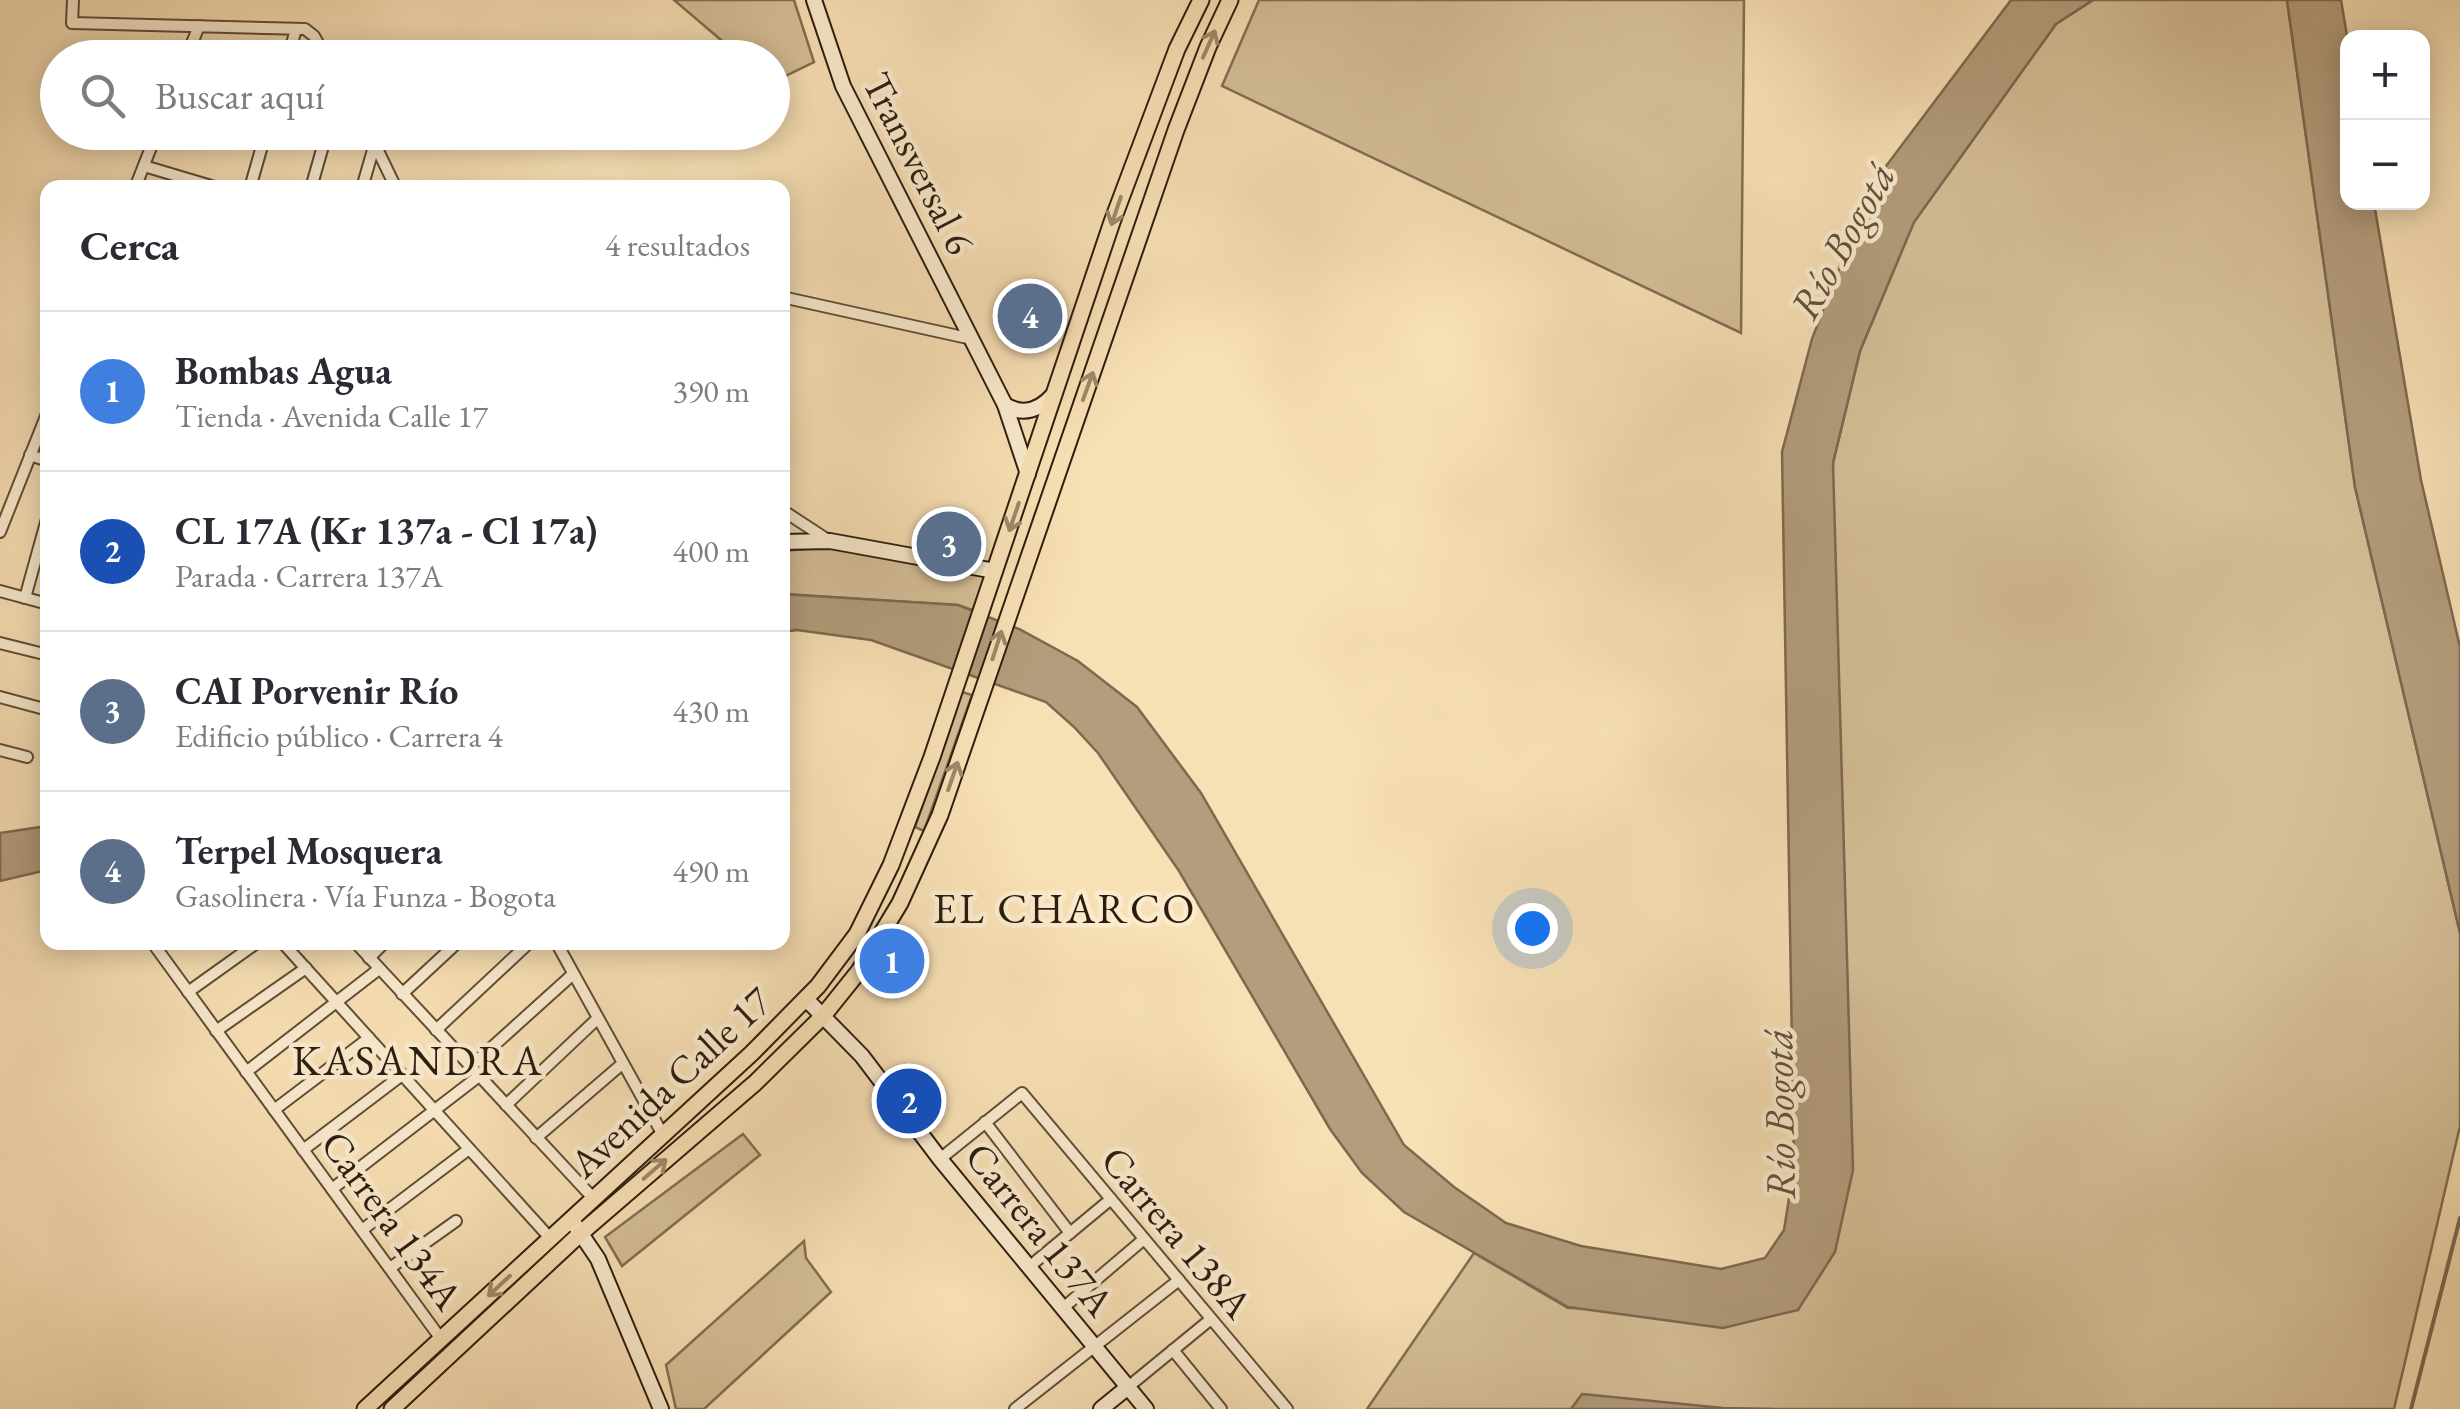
<!DOCTYPE html>
<html lang="es">
<meta charset="utf-8">
<style>
:root{--surface:#fff;--page:#f2f2f3;--text:#2b2b33;--muted:#7c7c81;--line:#e1e1e2;--accent:#1a73e8}
body{margin:0;font-family:"EB Garamond",serif;background:var(--page);color:var(--text)}
.controls{position:absolute;right:30px;top:30px;display:grid;overflow:hidden;border-radius:20px;box-shadow:0 5px 25px #0003}
.controls button{width:90px;height:90px;display:grid;place-items:center;padding:0;border:0;border-bottom:2px solid var(--line);background:var(--surface);color:var(--text);font:50px sans-serif}
.you{position:absolute;left:1532px;top:928px;width:35px;height:35px;margin:-25px;border:8px solid #fff;border-radius:50%;background:#1a73e8;box-shadow:0 0 0 15px #1a73e833}
.badge{display:grid;place-items:center;width:65px;height:65px;border-radius:50%;background:var(--accent);color:#fff;font-size:32px;font-weight:700}
.pin{position:absolute;translate:-50% -50%;border:5px solid #fff;box-shadow:0 2px 10px #0006}
.list{margin:0;padding:0;list-style:none}
h2{display:flex;justify-content:space-between;align-items:center;height:130px;margin:0;padding:0 40px;font-size:42px}
h2 small{font-size:32px;font-weight:400;color:var(--muted)}
.list li{display:grid;grid-template-columns:65px 1fr auto;gap:30px;align-items:center;box-sizing:border-box;height:160px;padding:0 40px;border-top:2px solid var(--line)}
.list b{display:block;font-size:38px;white-space:nowrap}
.list p{margin:0;font-size:32px;white-space:nowrap;color:var(--muted)}
.list em{font-size:32px;font-style:normal;color:var(--muted)}
.icon{flex:none;width:55px;height:55px;fill:none;stroke:currentColor;stroke-width:2;stroke-linecap:round;stroke-linejoin:round}
.map{position:relative;flex:none;width:2460px;height:1409px;overflow:hidden}
.search{position:absolute;background:var(--surface);box-shadow:0 5px 25px #0003;left:40px;top:40px;width:750px;height:110px;display:flex;align-items:center;gap:25px;box-sizing:border-box;padding:0 35px;border-radius:55px;color:var(--muted);font-size:38px}
.panel{position:absolute;background:var(--surface);box-shadow:0 5px 25px #0003;left:40px;top:180px;width:750px;height:770px;border-radius:20px}
.map>svg:first-child{display:block}
</style>
<div class="map">
<svg width="2460" height="1409" viewBox="0 0 2460 1409">
<rect width="100%" height="100%" fill="#f8e0b5"/>
<filter id="stains"><feTurbulence type="fractalNoise" baseFrequency=".002" numOctaves="4"/><feColorMatrix values="0 0 0 0 .2 0 0 0 0 .09 0 0 0 0 .02 0 0 0 .5 -.17"/></filter>
<radialGradient id="worn" r=".72"><stop offset=".6" stop-color="#630" stop-opacity="0"/><stop offset="1" stop-color="#630" stop-opacity=".3"/></radialGradient>
<!-- green -->
<g fill="#d5bf98" stroke="#816e52" stroke-width="2.5">
<polygon points="674,0 794,0 814,62 775,81 772,58 741,57"/>
<polygon points="1259,0 1744,0 1741,333 1222,86"/>
<polygon points="2093,0 2287,0 2355,487 2460,933 2460,1126 2394,1409 1367,1409 1474,1253 1568,1308 1798,1310 1833,463 1860,351 1914,222 2056,24"/>
<polygon points="833,547 986,576 975,611 958,605 783,594 782,551"/>
<polygon points="962,692 972,695 924,831 915,827"/>
<polygon points="743,1134 760,1155 622,1266 605,1237"/>
<polygon points="804,1241 806,1258 831,1292 704,1409 676,1409 666,1365"/>
</g>
<!-- water -->
<g fill="#b39d7c" stroke="#7d6950" stroke-width="2.5">
<polygon points="2011,0 2093,0 2056,24 1914,222 1860,351 1833,463 1853,1170 1835,1252 1798,1310 1723,1328 1568,1307 1404,1212 1362,1173 1330,1129 1179,871 1098,753 1074,727 1046,702 871,640 797,630 783,632 782,594 958,605 1019,629 1078,661 1137,707 1201,793 1404,1145 1454,1187 1506,1223 1581,1246 1721,1269 1765,1258 1784,1230 1794,1167 1782,452 1812,339 1871,186"/>
<polygon points="2287,0 2341,0 2348,42 2348,202 2374,203 2421,480 2460,647 2460,933 2355,487"/>
<polygon points="47,826 47,870 0,881 0,833"/>
<polygon points="1582,1394 1723,1408 1774,1409 1571,1409"/>
</g>
<g fill="none" stroke-linecap="round" stroke-linejoin="round">
<!-- stream -->
<polyline stroke="#7d6950" stroke-width="4" points="2411,1409 2460,1218"/>
<defs>
<g id="street">
<polyline points="73,0 72,23 305,29 314,36 326,58"/>
<polyline points="186,58 199,26"/>
<polyline points="288,58 296,29"/>
<polyline points="229,132 263,143"/>
<polyline points="369,132 396,188"/>
<polyline points="144,166 218,188"/>
<polyline points="135,188 157,132"/>
<polyline points="250,188 266,132"/>
<polyline points="311,188 327,132"/>
<polyline points="362,188 375,143"/>
<polyline points="782,297 972,339"/>
<polyline points="30,455 48,461"/>
<polyline points="782,510 828,540"/>
<polyline points="0,532 48,411"/>
<polyline points="0,591 48,604"/>
<polyline points="25,598 48,515"/>
<polyline points="0,643 48,655"/>
<polyline points="0,697 48,710"/>
<polyline points="0,750 27,757"/>
<polyline points="152,942 441,1339"/>
<polyline points="282,942 550,1238"/>
<polyline points="355,942 593,1198"/>
<polyline points="556,942 663,1135"/>
<polyline points="369,958 385,942"/>
<polyline points="188,992 258,942"/>
<polyline points="402,994 458,942"/>
<polyline points="436,1030 530,942"/>
<polyline points="216,1031 306,968"/>
<polyline points="470,1067 572,975"/>
<polyline points="246,1072 379,969"/>
<polyline points="506,1105 597,1019"/>
<polyline points="274,1110 369,1038"/>
<polyline points="985,1122 1070,1233"/>
<polyline points="536,1138 622,1064"/>
<polyline points="303,1150 402,1075"/>
<polyline points="940,1159 1022,1093 1287,1409"/>
<polyline points="332,1189 479,1076"/>
<polyline points="362,1230 469,1149"/>
<polyline points="1029,1267 1111,1199"/>
<polyline points="390,1268 456,1221"/>
<polyline points="1063,1308 1144,1239"/>
<polyline points="1173,1350 1221,1409"/>
<polyline points="1128,1387 1211,1319"/>
<polyline points="1015,1409 1179,1280"/>
</g>
<g id="secondary">
<polyline points="814,0 843,86 1005,405 1028,474"/>
<path d="M1005,405C1023,416 1040,410 1053,395"/>
<polyline points="782,542 830,541 995,571"/>
<polyline points="806,999 862,1056 940,1159 1146,1409"/>
<polyline points="575,1225 598,1259 661,1409"/>
<polyline points="1101,1409 1128,1387"/>
</g>
<g id="primary">
<polyline points="365,1409 752,1053 818,986 857,934 891,865 932,757 1112,222 1177,49 1201,0"/>
<polyline points="392,1409 581,1233 755,1083 823,1016 859,971 900,903 940,815 1176,130 1208,47 1230,0"/>
</g>
</defs>
<!-- street casing -->
<use href="#street" stroke="#604d37" stroke-width="14"/>
<!-- secondary casing -->
<use href="#secondary" stroke="#2d1c0d" stroke-width="18"/>
<!-- primary casing -->
<use href="#primary" stroke="#2d1c0d" stroke-width="19"/>
<!-- street -->
<use href="#street" stroke="#faebcf" stroke-width="10"/>
<!-- secondary -->
<use href="#secondary" stroke="#faebcf" stroke-width="14"/>
<!-- primary -->
<use href="#primary" stroke="#f8e0b5" stroke-width="15"/>
</g>
<!-- one-way arrows -->
<defs><path id="oneway-shaft" d="M-6 0H5M1.5-3L5.5 0L1.5 3" fill="none" stroke-width="1.6" stroke-linecap="round" stroke-linejoin="round" transform="scale(2.5)"/></defs>
<g stroke="#9d8869">
<use href="#oneway-shaft" transform="translate(1209 44) rotate(-66)"/>
<use href="#oneway-shaft" transform="translate(1116 211) rotate(109)"/>
<use href="#oneway-shaft" transform="translate(1088 386) rotate(-70)"/>
<use href="#oneway-shaft" transform="translate(1014 517) rotate(109)"/>
<use href="#oneway-shaft" transform="translate(997 645) rotate(-72)"/>
<use href="#oneway-shaft" transform="translate(953 776) rotate(-71)"/>
<use href="#oneway-shaft" transform="translate(655 1169) rotate(-41)"/>
<use href="#oneway-shaft" transform="translate(499 1286) rotate(137)"/>
</g>
<g text-anchor="middle" dominant-baseline="central" stroke-width="9" stroke-linejoin="round" paint-order="stroke">
<!-- street labels -->
<g font-size="40" fill="#2d1c0d" stroke="#faebcf">
<text transform="translate(919 163) rotate(63)">Transversal 6</text>
<text transform="translate(670 1082) rotate(-43)">Avenida Calle 17</text>
<text transform="translate(392 1220) rotate(54)">Carrera 134A</text>
<text transform="translate(1040 1229) rotate(51)">Carrera 137A</text>
<text transform="translate(1177 1232) rotate(50)">Carrera 138A</text>
</g>
<!-- water labels -->
<g font-size="42" font-style="italic" fill="#635039" stroke="#faebcf">
<text transform="translate(1842 241) rotate(-61)">Río Bogotá</text>
<text transform="translate(1779 1114) rotate(-91)">Río Bogotá</text>
</g>
<!-- neighbourhood labels -->
<g font-size="42" letter-spacing="2.5" fill="#2d1c0d" stroke="#faebcf">
<text x="1065" y="908">EL CHARCO</text>
<text x="418" y="1060">KASANDRA</text>
</g>
</g>
<rect width="100%" height="100%" filter="url(#stains)"/>
<rect width="100%" height="100%" fill="url(#worn)"/>
</svg>
<div class="controls">
<button>+</button>
<button>−</button>
</div>
<div class="you"></div>
<div class="pin badge" style="left:892px;top:961px;background:#3f7fe0">1</div>
<div class="pin badge" style="left:909px;top:1101px;background:#1a4fb4">2</div>
<div class="pin badge" style="left:949px;top:544px;background:#5c6f8a">3</div>
<div class="pin badge" style="left:1030px;top:316px;background:#5c6f8a">4</div>
<div class="search"><svg class="icon" aria-label="search" viewBox="0 0 24 24"><circle cx="10" cy="10" r="6"/><path d="M15 15l6 6"/></svg>Buscar aquí</div>
<section class="panel">
<h2>Cerca<small>4 resultados</small></h2>
<ul class="list">
<li><span class="badge" style="background:#3f7fe0">1</span><div><b>Bombas Agua</b><p>Tienda · Avenida Calle 17</p></div><em>390 m</em></li>
<li><span class="badge" style="background:#1a4fb4">2</span><div><b>CL 17A (Kr 137a - Cl 17a)</b><p>Parada · Carrera 137A</p></div><em>400 m</em></li>
<li><span class="badge" style="background:#5c6f8a">3</span><div><b>CAI Porvenir Río</b><p>Edificio público · Carrera 4</p></div><em>430 m</em></li>
<li><span class="badge" style="background:#5c6f8a">4</span><div><b>Terpel Mosquera</b><p>Gasolinera · Vía Funza - Bogota</p></div><em>490 m</em></li>
</ul>
</section>
</div>
